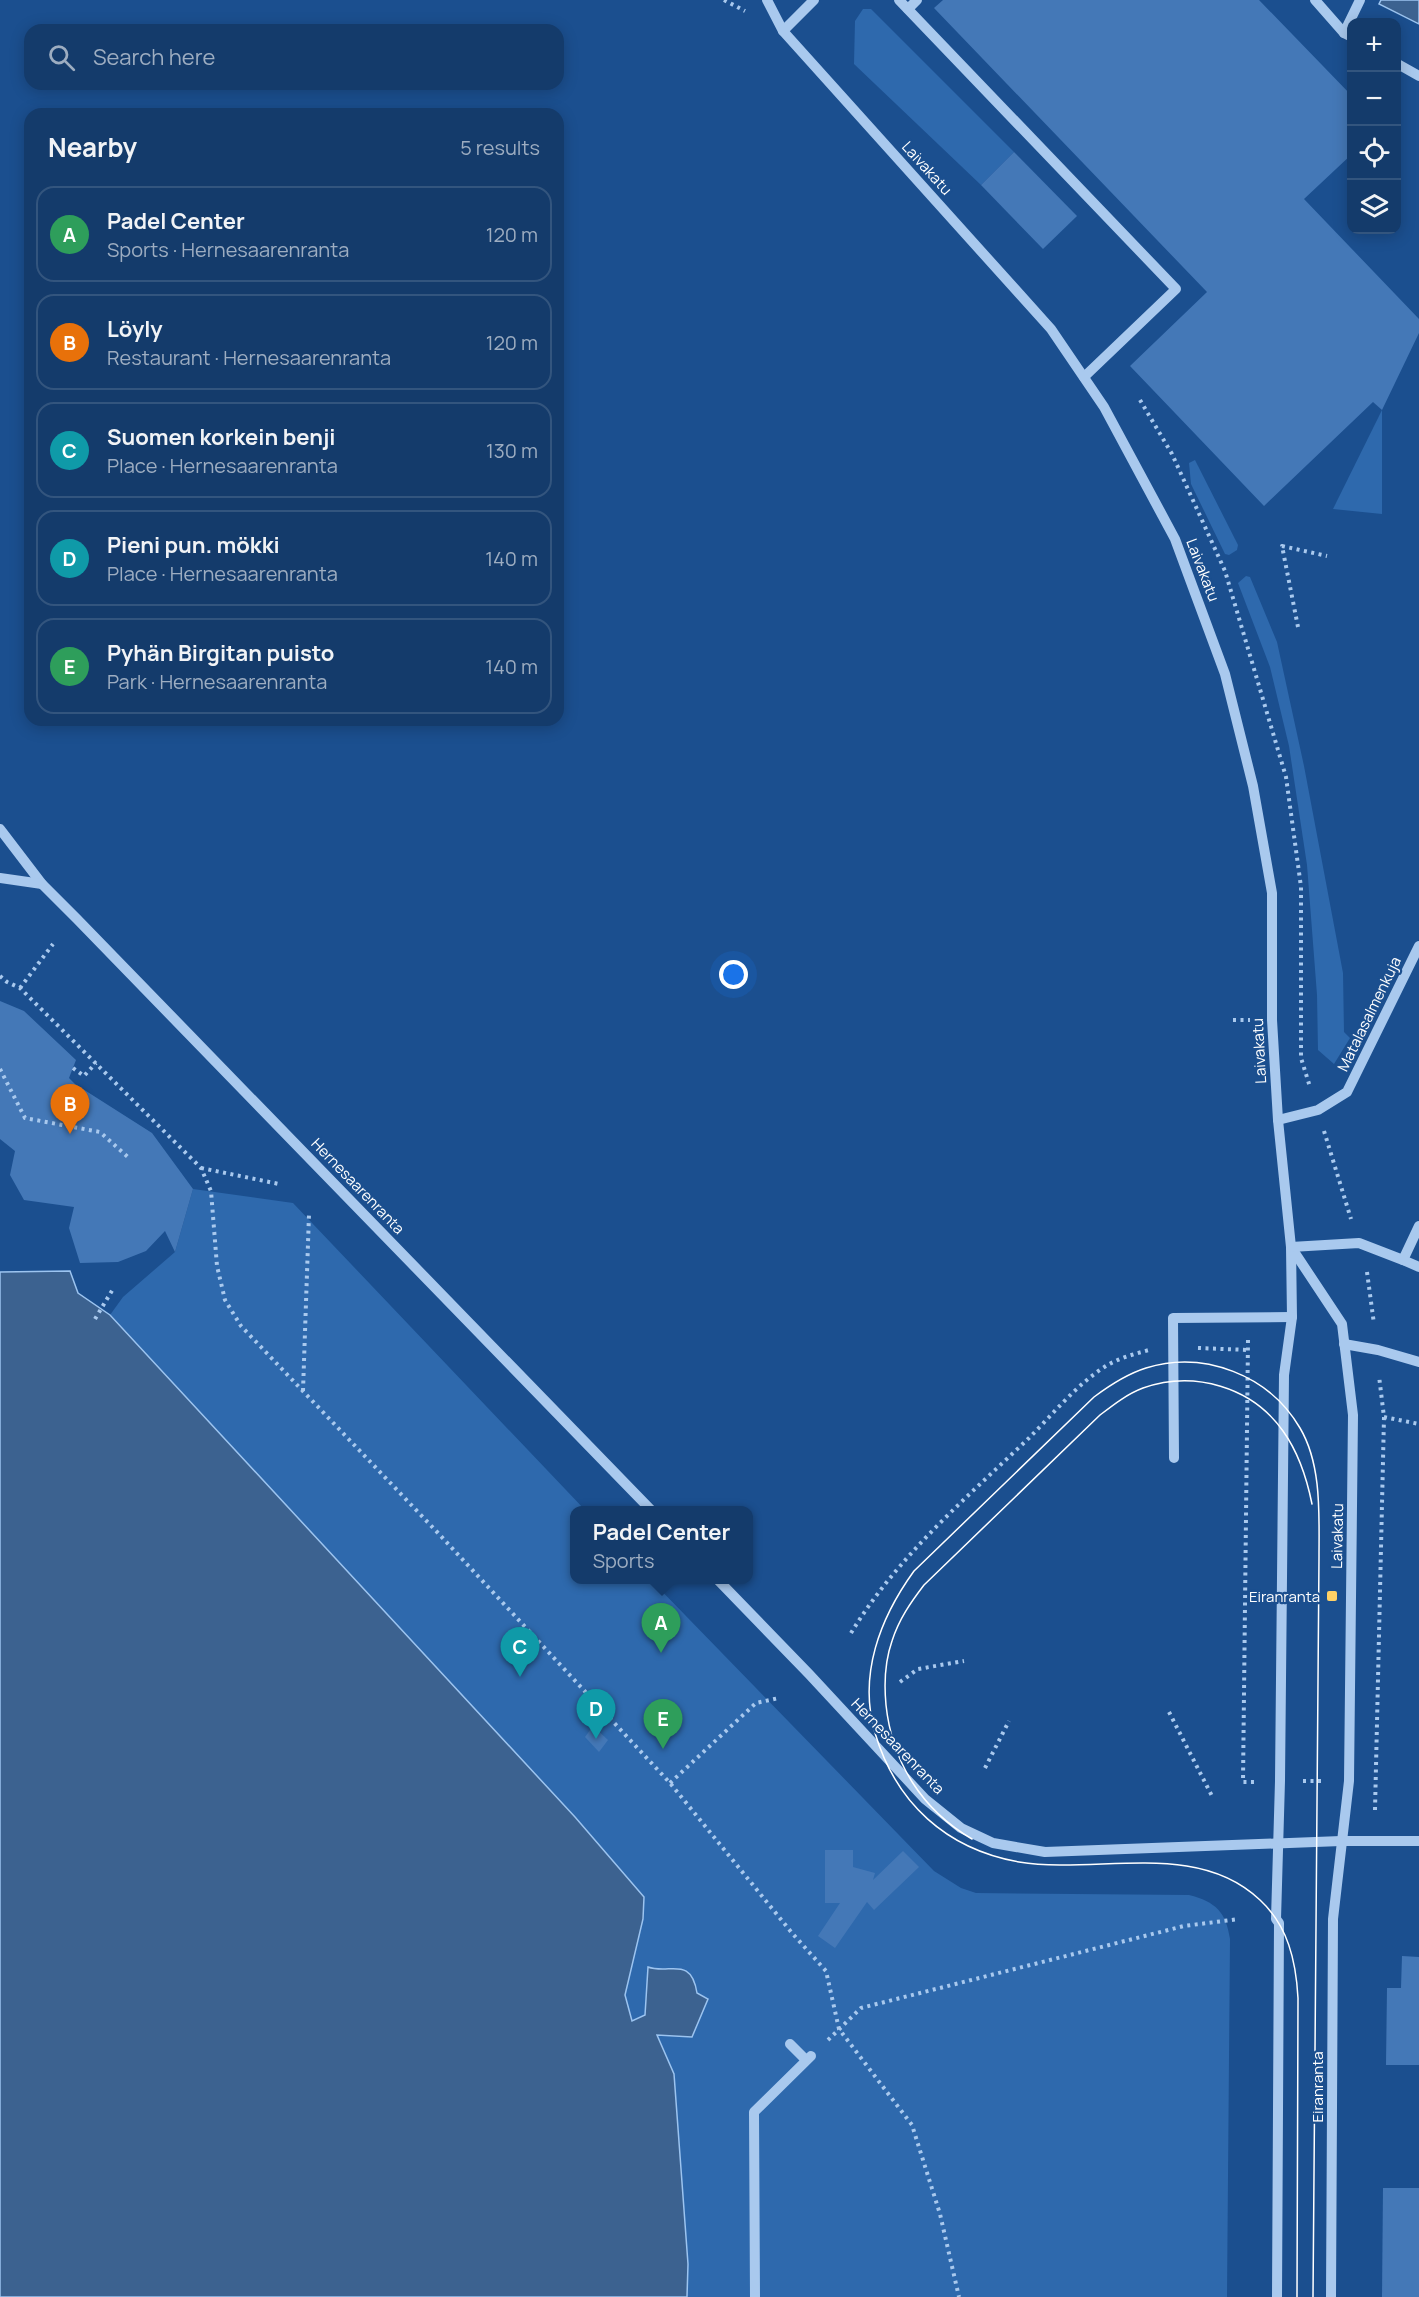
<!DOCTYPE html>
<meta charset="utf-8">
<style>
:root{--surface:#143b6b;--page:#214673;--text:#f1f3f6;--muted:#9dadc1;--line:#33557e;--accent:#8c9099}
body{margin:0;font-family:Manrope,sans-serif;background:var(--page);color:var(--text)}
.controls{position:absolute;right:18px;top:18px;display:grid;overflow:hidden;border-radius:12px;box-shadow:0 3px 15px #0003}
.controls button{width:54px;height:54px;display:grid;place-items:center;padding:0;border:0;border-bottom:2px solid var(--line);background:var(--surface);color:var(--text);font:30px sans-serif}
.you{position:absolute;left:734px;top:975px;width:21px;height:21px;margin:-15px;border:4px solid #fff;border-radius:50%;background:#1a73e8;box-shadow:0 0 0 9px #1a73e833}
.badge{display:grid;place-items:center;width:39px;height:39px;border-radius:50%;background:var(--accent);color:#fff;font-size:20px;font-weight:700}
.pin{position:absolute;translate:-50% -50px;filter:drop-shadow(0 2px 3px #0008)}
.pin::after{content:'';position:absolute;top:32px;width:21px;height:18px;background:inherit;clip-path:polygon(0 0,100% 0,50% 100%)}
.popup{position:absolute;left:570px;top:1506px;width:183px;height:78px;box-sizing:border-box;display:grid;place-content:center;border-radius:12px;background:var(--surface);filter:drop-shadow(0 2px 4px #0005);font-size:20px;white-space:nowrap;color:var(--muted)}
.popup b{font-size:22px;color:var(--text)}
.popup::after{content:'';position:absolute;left:50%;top:100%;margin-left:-12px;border:12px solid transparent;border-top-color:var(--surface)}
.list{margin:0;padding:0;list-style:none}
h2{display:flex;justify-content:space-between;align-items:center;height:78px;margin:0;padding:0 24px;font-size:26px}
h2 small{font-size:20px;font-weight:400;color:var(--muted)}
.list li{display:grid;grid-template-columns:39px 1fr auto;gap:18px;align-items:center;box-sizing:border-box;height:96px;margin:0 12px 12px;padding:0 12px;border:2px solid var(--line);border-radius:18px}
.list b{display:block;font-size:22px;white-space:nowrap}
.list p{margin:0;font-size:20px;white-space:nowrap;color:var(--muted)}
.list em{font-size:20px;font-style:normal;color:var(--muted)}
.icon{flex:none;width:33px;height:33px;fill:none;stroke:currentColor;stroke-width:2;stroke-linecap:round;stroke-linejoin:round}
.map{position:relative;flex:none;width:1419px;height:2297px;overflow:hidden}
.search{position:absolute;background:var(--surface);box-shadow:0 3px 15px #0003;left:24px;top:24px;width:540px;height:66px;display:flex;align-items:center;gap:15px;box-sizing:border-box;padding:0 21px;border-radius:18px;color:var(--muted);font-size:22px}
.panel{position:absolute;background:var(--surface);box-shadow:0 3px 15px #0003;left:24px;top:108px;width:540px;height:618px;border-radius:18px}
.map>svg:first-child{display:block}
</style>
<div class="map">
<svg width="1419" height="2297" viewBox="0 0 1419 2297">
<rect width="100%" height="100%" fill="#1b4f8f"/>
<!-- green -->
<g fill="#2e69ad">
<polygon points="863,9 871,9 1014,152 981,185 854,64 855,21"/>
<polygon points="1382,410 1382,514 1333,509"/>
<polygon points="1195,460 1238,545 1237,550 1229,555 1225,554 1191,484 1189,463"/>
<polygon points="1246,576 1250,577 1277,642 1304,766 1343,973 1344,1032 1350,1038 1334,1064 1318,1050 1317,995 1307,865 1289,746 1270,667 1238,583"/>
<path d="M193,1189L293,1203L585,1510H574V1580H651L934,1871L961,1888L976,1893L1189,1895C1216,1902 1226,1912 1230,1939L1227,2297H687L688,2264L674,2074L657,2034L692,2037L696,1993L695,1982L646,1994L645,2015L632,2021L625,1995L643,1919L644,1897L575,1817L110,1315L123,1297L175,1252Z"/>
</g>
<!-- water -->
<g fill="#3c6290" stroke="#9cc4f0" stroke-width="1.5">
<polygon points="1381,0 1419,0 1419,24 1379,4"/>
<path d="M70,1271L78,1293L110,1315L575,1817L644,1897L643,1919L625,1995L632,2021L645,2015L648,1967C669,1975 691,1955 697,1993L708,1999L692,2037L657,2035L674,2074L688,2264L687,2297H0V1272Z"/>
</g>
<!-- building -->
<g fill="#4478b7">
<polygon points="943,0 1259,0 1352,96 1352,154 1304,199 1419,319 1419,333 1382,410 1373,402 1264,506 1130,366 1207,292 934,8"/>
<polygon points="1014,152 1077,216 1043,249 981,185"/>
<polygon points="0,1001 24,1011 76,1060 69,1078 75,1084 152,1133 193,1189 175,1252 165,1231 146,1251 118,1262 80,1263 69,1228 74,1207 24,1200 10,1175 15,1151 0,1139"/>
<polygon points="593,1726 608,1740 599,1752 585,1737"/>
<polygon points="825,1850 853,1850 853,1867 875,1873 873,1880 903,1851 919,1867 874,1910 867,1902 835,1948 818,1936 840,1903 825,1903"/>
<polygon points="1402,1956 1419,1957 1419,2065 1386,2065 1387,1988 1401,1988"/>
<polygon points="1383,2188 1419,2188 1419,2297 1382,2297"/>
</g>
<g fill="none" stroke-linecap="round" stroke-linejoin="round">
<!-- path -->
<g stroke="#a9c9ee" stroke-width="4" stroke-dasharray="3 4.5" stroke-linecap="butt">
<polyline points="724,0 745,11"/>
<polyline points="1140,400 1172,454 1225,571 1286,777 1301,887 1301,1058 1310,1087"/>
<polyline points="1298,627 1282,546 1327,556"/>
<polyline points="0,976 7,982 20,988 201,1168 211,1191 217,1266 225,1300 241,1326 438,1533 670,1783 792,1933 826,1971 839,2029 912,2125 940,2214 959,2297"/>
<polyline points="20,988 53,944"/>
<polyline points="1233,1020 1250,1020"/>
<polyline points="73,1068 84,1076 96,1063"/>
<polyline points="0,1069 25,1118 100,1132 130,1159"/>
<polyline points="1324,1131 1351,1219"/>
<polyline points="201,1168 279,1184"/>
<polyline points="1367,1272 1374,1324"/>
<polyline points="95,1319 113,1289"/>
<polyline points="1248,1340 1243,1782 1256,1782"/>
<polyline points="1198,1348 1248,1350"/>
<polyline points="303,1391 309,1214"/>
<polyline points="1384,1417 1419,1424"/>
<path d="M851,1633C897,1557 965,1499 1029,1438C1053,1414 1077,1384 1106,1366C1119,1358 1134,1354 1149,1350"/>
<polyline points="900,1682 918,1669 964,1661"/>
<polyline points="1169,1712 1213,1798"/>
<polyline points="985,1768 1009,1721"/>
<polyline points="1303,1781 1325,1781"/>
<polyline points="670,1783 756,1703 779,1698"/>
<polyline points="1375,1810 1384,1417 1379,1376"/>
<polyline points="828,2040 861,2008 1184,1926 1239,1919"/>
</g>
<!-- minor -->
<g stroke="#a9c9ee" stroke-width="10">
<polyline points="767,0 783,31 1051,329 1104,407 1175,539 1192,585 1225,674 1253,786 1272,893 1272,1020 1278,1120 1291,1247 1292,1317 1284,1375 1280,1781 1276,1919 1279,1923 1277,2297"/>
<polyline points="899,0 1176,289 1084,377"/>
<polyline points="1315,0 1344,33 1352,37"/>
<polyline points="908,9 917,0"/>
<polyline points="783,31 814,0"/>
<polyline points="1344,33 1360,0"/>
<polyline points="1396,63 1419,76"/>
<polyline points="0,829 42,884 77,919 651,1510"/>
<polyline points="0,878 42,884"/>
<polyline points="1278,1120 1318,1110 1347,1092 1419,946"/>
<polyline points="1291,1247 1342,1324 1353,1415 1349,1781 1333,1919 1331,2297"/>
<polyline points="1291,1247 1359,1243 1403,1260 1419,1226"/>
<polyline points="1403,1260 1419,1267"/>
<polyline points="1344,1344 1378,1350 1419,1362"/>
<polyline points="1174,1458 1173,1318 1292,1317"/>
<polyline points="718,1580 809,1674 925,1799 961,1828 993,1843 1045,1852 1341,1841 1419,1841"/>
<polyline points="790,2044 806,2060"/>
<polyline points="755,2297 754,2112 811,2056"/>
</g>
<!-- tram -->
<g stroke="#fff" stroke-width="1.5">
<path d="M972,1839C922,1810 892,1762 886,1705C884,1684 885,1661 892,1641C899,1619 911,1602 924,1585L1100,1415C1113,1405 1127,1394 1143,1388C1194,1370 1252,1387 1283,1431C1298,1452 1307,1479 1312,1504"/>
<path d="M1297,2297L1298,1998C1296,1961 1288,1926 1260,1900C1196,1839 1097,1875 1019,1862C946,1849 896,1803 875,1733C858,1675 880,1618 914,1571L1094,1397C1110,1385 1127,1374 1146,1368C1204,1350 1269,1375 1300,1428C1322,1465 1319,1516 1319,1557L1313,2297"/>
</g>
</g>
<!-- markers -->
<rect fill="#ffd166" stroke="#1b4f8f" stroke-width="2" x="1326" y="1590" width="12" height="12" rx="3"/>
<g text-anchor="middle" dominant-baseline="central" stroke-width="4.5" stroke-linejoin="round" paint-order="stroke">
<!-- street labels -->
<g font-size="15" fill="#fff" stroke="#1b4f8f">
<text transform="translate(927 168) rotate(48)">Laivakatu</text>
<text transform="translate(1203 570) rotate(69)">Laivakatu</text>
<text transform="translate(1369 1014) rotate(-64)">Matalasalmenkuja</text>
<text transform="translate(1259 1051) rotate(-93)">Laivakatu</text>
<text transform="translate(358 1186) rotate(46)">Hernesaarenranta</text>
<text transform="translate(1337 1536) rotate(-89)">Laivakatu</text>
<text transform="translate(898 1746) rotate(46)">Hernesaarenranta</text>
<text transform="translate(1317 2087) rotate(-90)">Eiranranta</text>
</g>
<!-- poi labels -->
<g font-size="15" fill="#fff" stroke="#1b4f8f" text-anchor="end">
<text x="1320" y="1596">Eiranranta</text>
</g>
</g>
</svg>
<div class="controls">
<button>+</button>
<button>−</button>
<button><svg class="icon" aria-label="locate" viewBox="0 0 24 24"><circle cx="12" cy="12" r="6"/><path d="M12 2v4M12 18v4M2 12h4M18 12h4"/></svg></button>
<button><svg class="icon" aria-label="layers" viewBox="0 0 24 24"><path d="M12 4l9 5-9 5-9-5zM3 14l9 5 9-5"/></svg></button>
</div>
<div class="you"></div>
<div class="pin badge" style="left:661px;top:1653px;background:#2e9e5b">A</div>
<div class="popup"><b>Padel Center</b>Sports</div>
<div class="pin badge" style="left:70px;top:1134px;background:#e8710a">B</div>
<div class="pin badge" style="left:520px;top:1677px;background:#0f9aa8">C</div>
<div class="pin badge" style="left:596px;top:1739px;background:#0f9aa8">D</div>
<div class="pin badge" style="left:663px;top:1749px;background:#2e9e5b">E</div>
<div class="search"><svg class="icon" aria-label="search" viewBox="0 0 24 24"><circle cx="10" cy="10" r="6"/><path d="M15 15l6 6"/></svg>Search here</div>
<section class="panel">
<h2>Nearby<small>5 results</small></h2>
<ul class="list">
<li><span class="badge" style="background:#2e9e5b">A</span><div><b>Padel Center</b><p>Sports · Hernesaarenranta</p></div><em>120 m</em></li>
<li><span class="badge" style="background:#e8710a">B</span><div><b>Löyly</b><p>Restaurant · Hernesaarenranta</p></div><em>120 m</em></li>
<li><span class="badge" style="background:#0f9aa8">C</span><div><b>Suomen korkein benji</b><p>Place · Hernesaarenranta</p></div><em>130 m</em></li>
<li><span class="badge" style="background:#0f9aa8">D</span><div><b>Pieni pun. mökki</b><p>Place · Hernesaarenranta</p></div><em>140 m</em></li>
<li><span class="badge" style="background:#2e9e5b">E</span><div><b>Pyhän Birgitan puisto</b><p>Park · Hernesaarenranta</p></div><em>140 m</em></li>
</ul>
</section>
</div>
